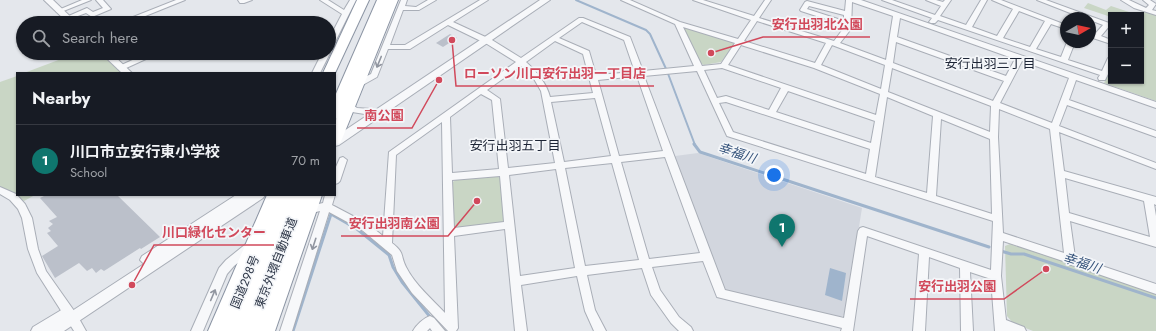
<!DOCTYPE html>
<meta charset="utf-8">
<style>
:root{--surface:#171b24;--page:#20242c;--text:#f1f3f6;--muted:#9ea1a6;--line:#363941;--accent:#0f766e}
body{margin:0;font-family:Jost,"Noto Sans JP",sans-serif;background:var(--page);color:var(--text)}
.controls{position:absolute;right:12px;top:12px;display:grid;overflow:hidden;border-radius:0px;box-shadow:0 1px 3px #0004}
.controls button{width:36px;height:36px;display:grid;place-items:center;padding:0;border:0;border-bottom:1px solid var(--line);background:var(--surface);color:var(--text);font:20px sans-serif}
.compass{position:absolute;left:1060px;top:12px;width:36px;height:36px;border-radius:50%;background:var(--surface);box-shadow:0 1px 3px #0004;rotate:81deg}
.you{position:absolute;left:774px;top:175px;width:14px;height:14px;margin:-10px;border:3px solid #fff;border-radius:50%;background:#1a73e8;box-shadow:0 0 0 6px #1a73e833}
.badge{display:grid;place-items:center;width:26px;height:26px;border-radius:50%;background:var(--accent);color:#fff;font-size:13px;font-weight:700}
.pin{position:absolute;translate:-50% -33px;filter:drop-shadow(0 1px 2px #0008)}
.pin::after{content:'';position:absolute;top:21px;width:14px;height:12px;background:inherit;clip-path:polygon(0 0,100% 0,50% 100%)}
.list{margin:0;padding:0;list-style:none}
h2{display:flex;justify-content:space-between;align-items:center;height:52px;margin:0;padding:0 16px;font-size:17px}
h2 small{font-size:13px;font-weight:400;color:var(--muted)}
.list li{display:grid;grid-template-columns:26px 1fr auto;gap:12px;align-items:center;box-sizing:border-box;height:72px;padding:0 16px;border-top:1px solid var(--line)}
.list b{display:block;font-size:15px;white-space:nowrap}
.list p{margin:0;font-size:13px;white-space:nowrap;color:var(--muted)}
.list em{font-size:13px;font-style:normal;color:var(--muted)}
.icon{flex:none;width:22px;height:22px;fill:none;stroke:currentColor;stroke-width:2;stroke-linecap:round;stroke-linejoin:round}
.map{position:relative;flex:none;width:1156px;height:331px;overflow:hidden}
.search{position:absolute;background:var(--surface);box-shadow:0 1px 3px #0004;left:16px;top:16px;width:320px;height:44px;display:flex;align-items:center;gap:10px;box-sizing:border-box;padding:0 14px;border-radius:22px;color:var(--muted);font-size:15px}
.panel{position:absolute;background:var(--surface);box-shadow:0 1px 3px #0004;left:16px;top:72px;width:320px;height:124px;border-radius:0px}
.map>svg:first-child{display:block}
</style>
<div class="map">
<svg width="1156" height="331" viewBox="0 0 1156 331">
<rect width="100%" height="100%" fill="#e4e7ec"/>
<!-- built -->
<polygon fill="#d2d6de" points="698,153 862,208 845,315 839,317 729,293 722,287 675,156"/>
<!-- green -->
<g fill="#c9d6c5">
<polygon points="1088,3 1106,10 1111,6 1138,15 1111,15 1111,17 1084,8"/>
<polygon points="1142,10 1156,15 1156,101 1104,83 1111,67 1111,81 1141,81 1140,15"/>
<polygon points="686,26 732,41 735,44 721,62 704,65 700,63 683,28"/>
<polygon points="77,53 99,53 122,73 24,73"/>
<polygon points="17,76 17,195 35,195 24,201 0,186 0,82"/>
<polygon points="495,175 500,178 505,219 502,223 458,228 453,225 451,183 456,180"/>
<polygon points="1010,244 1156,292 1156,331 1033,331 1013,323 1007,316 1005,246"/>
</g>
<!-- water -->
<polygon fill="#9fb4cc" points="830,268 846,273 842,301 825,295"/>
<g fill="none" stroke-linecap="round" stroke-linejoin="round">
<!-- stream-far1 -->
<polyline stroke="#9fb4cc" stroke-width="2" points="576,0 646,30 650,34 667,71 695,145"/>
<!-- stream -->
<g stroke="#9fb4cc" stroke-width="3">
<polyline points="694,144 700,152 989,247"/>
<polyline points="1001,251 1011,254 1024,254 1156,298"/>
<polyline points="293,331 331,214 357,229 389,255 393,267 402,282 431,318"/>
</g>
</g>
<!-- building -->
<g fill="#bbc0ca">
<polygon points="450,34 457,38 443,47 436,43"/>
<polygon points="46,195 117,195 160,237 141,249 140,248 104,271 101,269 96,273 92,268 87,271 79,263 55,278 42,256 58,246 47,233 51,231 48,228 53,224 49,221 57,217 40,198"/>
</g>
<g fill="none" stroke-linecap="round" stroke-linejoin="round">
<defs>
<g id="minor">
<polygon points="82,0 91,0 61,12 57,12 56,11"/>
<polygon points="96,0 103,0 111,9 92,17 86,13 67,20 64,18 87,8 93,12 103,8"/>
<polygon points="176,0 185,0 128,23 118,23"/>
<polygon points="238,0 252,0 244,3 240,3"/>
<polygon points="320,0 328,0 344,10 350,0 356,0 333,46 329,48 329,39 342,14"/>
<path d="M401,0H407L405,6L416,7L428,0H436L419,10H403L390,45H405L480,0H488L453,22L492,40L521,58L579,18H583L630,37L643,71L694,66L675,24L621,0H630L680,22L738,39L751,20L693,0H703L754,16L765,0H771L759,18L834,41L843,29L844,25L801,11L800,10L805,2L807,1L845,11L846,0H861L1156,102V108L1076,80L1069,100L1156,131V137L1067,105L1059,126L1156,163V169L1059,132L1064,171L1156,197V205L1154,204L1156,216V247L1070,221L1075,257L1156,284V294L1072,265L1066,264V262L1003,241L1001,276L1006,320L1024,327L1026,331H995L991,279L970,272L973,331H961L960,268L929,257L925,331H913L919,254L867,236L853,331H841L842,328L717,297L703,261L652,267L660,290L679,317L691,327L693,331H679L671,323L651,295L642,268L587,275L595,310L606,331H594L585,311L577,276L521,285L527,331H515L505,229L454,236L458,328L456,331H448L412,293L397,271L392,255L362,230L329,212L292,331H280L320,211L308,214L305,213L303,210L305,207L323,203L325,195H335L332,205L368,224L383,236L389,152L516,62L487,44L448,25L410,49H388L377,77L361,86H355L354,84L355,82L371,74ZM852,2L893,16L886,60L840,43L851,29ZM809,6L844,15V21L807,9ZM900,18L1015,59L1006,76L897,37ZM757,21L826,43L815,63L744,41ZM582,22L624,40L635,72L596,75L589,51L559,38ZM683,27L735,43L721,64L702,66ZM555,41L583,54L593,93L550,97C547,84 536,71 526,62ZM896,42L1004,81L993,101L893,63ZM741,45L814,68L880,94L876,115L728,65ZM832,45L885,65L881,89L821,65ZM1022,61L1069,78L1052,123L1000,103ZM521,66L534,79L541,91L555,163L508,168L500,99L487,90ZM722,68L781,88L769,110L726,96L717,98L704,70ZM892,68L991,106L990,132L888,92ZM697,71L727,136L993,221L991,270L863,227L860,228L858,231L844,318L725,290L644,76ZM637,76L663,151L619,156L598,80ZM788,91L875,121L871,143L776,112ZM481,94L492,100L499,169L452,173L450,117ZM887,97L933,116L927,193L875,177ZM595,98L611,156L564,162L551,102ZM726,102L870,149L866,174L733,132L719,103ZM999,109L1050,129L1064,253L1003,233L998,137ZM941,119L990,139L992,214L936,196ZM442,122L445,313C432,299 415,285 406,267C400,255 405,253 392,243L396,155ZM665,157L700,253L649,259L621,162ZM612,163L639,260L585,266L565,168ZM556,169L575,268L520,276L509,175ZM500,176L504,222L454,228L452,180ZM1065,178L1144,201L1150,237L1069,213Z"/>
<path d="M882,0H892L935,15L941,6L926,0H936L943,2L945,0H951L940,16L966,25L981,0H987L972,27L997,36L1013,9L992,0H1001L1066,25V29L1051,24L1036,49L1061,57L1067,42H1075L1068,60L1102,71L1108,58H1111V68L1105,80H1099L1098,78L1100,75L938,20L935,23H931L929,22L932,18ZM1019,11L1045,21L1030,47L1003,38Z"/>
<polygon points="1037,0 1046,0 1109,23 1111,24 1101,36 1111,40 1111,44 1090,37 1090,33 1095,34 1103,25 1090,20 1090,18 1083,18"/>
<polygon points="1121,0 1129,0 1146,8 1149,5 1143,0 1150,0 1156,4 1152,10 1156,11 1156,15 1134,8"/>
<polygon points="329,52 330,53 320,73 312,73 322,53"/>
<polygon points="148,53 159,53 124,69 118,69 117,67"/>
<polygon points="349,102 357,108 371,109 375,112 371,115 352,112 345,105"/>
<polygon points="343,157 347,160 340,181 338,183 335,184 335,169 340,158"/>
<polygon points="0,187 16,194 25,204 32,218 38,249 46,271 77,315 86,331 74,331 37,273 28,249 22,218 18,209 10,200 0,194"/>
<polygon points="251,242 255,243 256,246 255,249 234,266 227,274 203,331 191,331 219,268 226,260 247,243"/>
<path d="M430,316L434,318L445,331H432L430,328L427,331H413C416,325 424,318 430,316Z"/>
</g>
<g id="tertiary">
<polygon points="44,0 53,0 77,23 68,23"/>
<polygon points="540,0 550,0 339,145 335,146 335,137"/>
<polygon points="101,53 111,53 132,73 122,73"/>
<polygon points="236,195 265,195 263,198 64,331 31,331 33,327 63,309 68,311 69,313 144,264 140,260 142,256"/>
</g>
<g id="trunk">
<polygon points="357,0 369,0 335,73 323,73"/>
<polygon points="386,0 398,0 342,139 340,143 335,144 335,122"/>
<polygon points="267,195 283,195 226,331 208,331"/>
<polygon points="306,195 322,195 275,331 257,331"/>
</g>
<g id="motorway">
<polygon points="377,0 389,0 343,114 341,118 335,119 335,96"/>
<polygon points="279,195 312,195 261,331 223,331"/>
</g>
</defs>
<!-- minor casing -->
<use href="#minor" stroke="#a9aeb7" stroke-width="2"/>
<!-- tertiary casing -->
<use href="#tertiary" stroke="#a9aeb7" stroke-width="2"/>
<!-- trunk casing -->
<use href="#trunk" stroke="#8b94a3" stroke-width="2"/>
<!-- motorway casing -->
<use href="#motorway" stroke="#8b94a3" stroke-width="2"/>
<!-- minor -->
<use href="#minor" fill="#f7f8fa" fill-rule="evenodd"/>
<!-- tertiary -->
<use href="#tertiary" fill="#f7f8fa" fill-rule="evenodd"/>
<!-- trunk -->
<use href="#trunk" fill="#fff" fill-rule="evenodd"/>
<!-- motorway -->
<use href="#motorway" fill="#fff" fill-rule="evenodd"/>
</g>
<!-- one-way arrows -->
<defs><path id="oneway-shaft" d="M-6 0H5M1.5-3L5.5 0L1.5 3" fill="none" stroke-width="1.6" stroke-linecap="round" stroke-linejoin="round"/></defs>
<g stroke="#9196a0">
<use href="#oneway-shaft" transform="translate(379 62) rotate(112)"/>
<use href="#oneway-shaft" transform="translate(314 244) rotate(108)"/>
<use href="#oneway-shaft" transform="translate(213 295) rotate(-67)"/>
</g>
<g text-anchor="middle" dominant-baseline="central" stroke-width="3.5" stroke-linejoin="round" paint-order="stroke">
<!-- street labels -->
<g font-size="12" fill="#2b3445" stroke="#f4f6f9">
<text transform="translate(276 263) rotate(-69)">東京外環自動車道</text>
<text transform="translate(245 282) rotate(-68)">国道298号</text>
</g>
<!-- neighbourhood labels -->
<g font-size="13" fill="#1d2536" stroke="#f4f6f9">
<text x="990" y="63">安行出羽三丁目</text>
<text x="515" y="145">安行出羽五丁目</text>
</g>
<!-- water labels -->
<g font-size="13" font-style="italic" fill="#34527a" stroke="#f4f6f9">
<text transform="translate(737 153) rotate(18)">幸福川</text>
<text transform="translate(1082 263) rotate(18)">幸福川</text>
</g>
</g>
<!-- callouts -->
<path fill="none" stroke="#d1495b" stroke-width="1.5" d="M711 53L763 37H870M452 40L456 86H654M439 80L412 128H357M477 201L448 236H341M132 285L154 245H274M1046 269L1004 299H910"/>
<g fill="#d1495b" stroke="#f4f6f9" stroke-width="1.5">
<circle cx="711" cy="53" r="4"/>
<circle cx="452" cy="40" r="4"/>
<circle cx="439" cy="80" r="4"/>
<circle cx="477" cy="201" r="4"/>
<circle cx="132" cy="285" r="4"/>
<circle cx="1046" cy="269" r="4"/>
</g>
<g font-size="13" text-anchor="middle" font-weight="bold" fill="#d1495b" stroke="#f4f6f9" stroke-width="3.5" stroke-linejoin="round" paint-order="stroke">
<text x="817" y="29">安行出羽北公園</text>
<text x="555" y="78">ローソン川口安行出羽一丁目店</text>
<text x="384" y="120">南公園</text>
<text x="394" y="228">安行出羽南公園</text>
<text x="214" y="237">川口緑化センター</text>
<text x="957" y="291">安行出羽公園</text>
</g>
</svg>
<div class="controls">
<button>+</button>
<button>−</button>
</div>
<svg class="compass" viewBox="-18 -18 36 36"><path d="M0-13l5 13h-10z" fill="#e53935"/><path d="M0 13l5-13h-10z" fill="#9ea1a6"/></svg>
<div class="you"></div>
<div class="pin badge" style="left:782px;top:247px">1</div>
<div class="search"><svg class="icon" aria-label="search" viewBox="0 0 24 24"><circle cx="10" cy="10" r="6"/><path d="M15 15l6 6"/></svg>Search here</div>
<section class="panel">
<h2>Nearby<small></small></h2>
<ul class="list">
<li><span class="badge">1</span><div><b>川口市立安行東小学校</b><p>School</p></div><em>70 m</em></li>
</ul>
</section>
</div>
